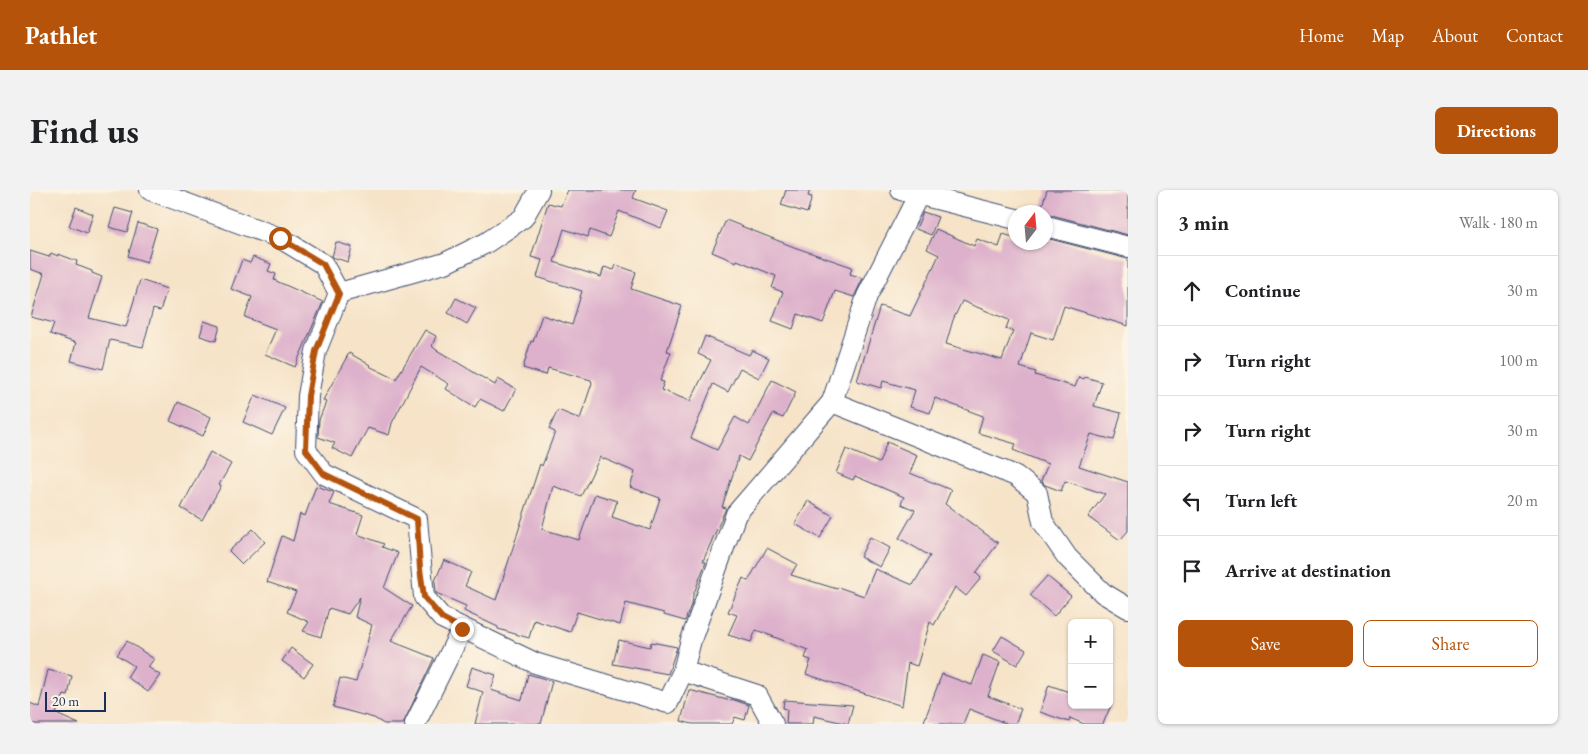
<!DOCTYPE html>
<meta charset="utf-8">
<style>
:root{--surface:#fff;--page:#f2f2f2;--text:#202124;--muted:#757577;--line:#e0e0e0;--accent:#b45309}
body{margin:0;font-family:"EB Garamond",serif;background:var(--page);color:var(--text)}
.controls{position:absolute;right:15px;bottom:15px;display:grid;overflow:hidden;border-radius:8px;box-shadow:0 1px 4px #0004}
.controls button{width:45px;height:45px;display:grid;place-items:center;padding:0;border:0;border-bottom:1px solid var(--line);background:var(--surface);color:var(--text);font:25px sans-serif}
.compass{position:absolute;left:978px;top:15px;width:45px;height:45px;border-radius:50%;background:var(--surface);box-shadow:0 1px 4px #0004;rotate:16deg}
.scale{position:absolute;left:15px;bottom:12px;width:61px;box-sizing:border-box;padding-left:5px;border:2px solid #1b2f5e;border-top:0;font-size:14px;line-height:18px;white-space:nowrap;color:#1b2f5e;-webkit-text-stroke:4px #fcf5e5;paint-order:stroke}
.stop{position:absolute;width:15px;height:15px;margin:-11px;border:4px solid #b45309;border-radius:50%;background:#fff}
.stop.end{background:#b45309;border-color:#fff;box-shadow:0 1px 5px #0008}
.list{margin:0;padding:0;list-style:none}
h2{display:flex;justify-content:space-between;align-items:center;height:65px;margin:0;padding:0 20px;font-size:21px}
h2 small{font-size:16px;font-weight:400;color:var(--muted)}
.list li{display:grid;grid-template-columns:32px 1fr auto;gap:15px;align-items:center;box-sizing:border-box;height:70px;padding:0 20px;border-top:1px solid var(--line)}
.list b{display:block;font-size:19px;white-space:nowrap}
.list em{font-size:16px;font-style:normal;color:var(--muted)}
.actions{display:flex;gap:10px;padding:15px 20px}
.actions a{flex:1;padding:11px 0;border:1px solid var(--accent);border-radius:8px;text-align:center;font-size:18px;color:var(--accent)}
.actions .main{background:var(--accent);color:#fff}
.icon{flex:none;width:28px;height:28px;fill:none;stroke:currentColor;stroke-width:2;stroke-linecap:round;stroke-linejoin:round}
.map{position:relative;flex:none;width:1098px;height:534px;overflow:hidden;border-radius:8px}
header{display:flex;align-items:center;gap:30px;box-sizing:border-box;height:70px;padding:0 25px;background:var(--accent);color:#fff}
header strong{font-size:24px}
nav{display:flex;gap:28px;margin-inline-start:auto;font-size:18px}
.intro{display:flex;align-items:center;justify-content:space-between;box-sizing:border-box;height:120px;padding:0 30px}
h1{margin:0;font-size:35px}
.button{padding:12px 22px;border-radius:8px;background:var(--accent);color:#fff;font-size:18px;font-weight:700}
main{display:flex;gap:30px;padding:0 30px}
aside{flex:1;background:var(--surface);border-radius:8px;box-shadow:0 1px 4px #0004}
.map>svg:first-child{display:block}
</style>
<header>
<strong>Pathlet</strong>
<nav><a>Home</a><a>Map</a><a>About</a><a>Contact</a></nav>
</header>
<div class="intro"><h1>Find us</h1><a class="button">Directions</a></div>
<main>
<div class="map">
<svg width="1098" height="534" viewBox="0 0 1098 534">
<rect width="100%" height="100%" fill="#fcf5e5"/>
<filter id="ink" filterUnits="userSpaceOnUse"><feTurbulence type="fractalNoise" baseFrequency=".02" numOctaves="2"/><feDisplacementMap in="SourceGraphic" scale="10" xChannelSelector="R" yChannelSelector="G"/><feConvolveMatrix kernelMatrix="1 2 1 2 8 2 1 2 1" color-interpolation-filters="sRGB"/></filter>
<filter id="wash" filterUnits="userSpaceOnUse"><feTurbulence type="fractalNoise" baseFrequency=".0096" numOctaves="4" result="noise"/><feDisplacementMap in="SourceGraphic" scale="20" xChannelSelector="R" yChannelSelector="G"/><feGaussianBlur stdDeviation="1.12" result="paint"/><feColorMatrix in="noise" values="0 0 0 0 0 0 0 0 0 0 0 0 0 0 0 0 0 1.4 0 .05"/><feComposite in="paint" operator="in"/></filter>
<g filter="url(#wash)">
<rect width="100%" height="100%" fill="#f6e3c8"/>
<g id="blocks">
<!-- building -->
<g fill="#ddb0cb" fill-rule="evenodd">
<path d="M538,0H606L603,8L638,21L631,38L589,21L579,47L560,40L558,47L534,39L524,72L571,87L574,77L584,80L586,75L606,82L601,99L652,116L637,161L641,162L630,191L634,192L631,200L660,211L681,170L668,164L675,146L719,165L722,160L739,168L729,188L710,178L698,202L683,194L661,248L687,260L705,227L719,235L742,190L766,202L753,228L743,224L718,271L709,266L692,317L696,318L673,371L676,372L662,408L663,409L655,431L634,425V423L596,413L590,435L547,422L540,442L504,430L499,448L468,439V437L434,421L436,416L406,403L405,391L414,370L441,382L435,396L466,410L510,274L512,276L525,242L519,239L528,220L550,229L562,193L561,190L518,178L516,185L493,178L501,151L503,152L512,125L542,135L552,101L507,87L512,70L501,67L518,13L531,16ZM570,267L605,282L600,297L630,308L620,340L582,327L587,311L565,304L549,350L512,339L523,296L551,306Z"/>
<polygon points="756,0 780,0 778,6 782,7 777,23 751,15"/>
<polygon points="1017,0 1098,0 1098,45 1010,22"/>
<polygon points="46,17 63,24 57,43 39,36"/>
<polygon points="85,18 103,23 97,42 79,37"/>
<polygon points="893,22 908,27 901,45 886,39"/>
<polygon points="696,30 764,57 822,77 820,84 833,88 824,107 805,101 793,133 768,124 763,139 742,131 753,102 742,98 746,86 707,70 706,72 682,62"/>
<polygon points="108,33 127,39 117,72 98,66"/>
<path d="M906,39L944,56L947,49L969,57L973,44L986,48V52H1016V48L1098,69V136L1034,116L1023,150L1001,143L990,177L1006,182L1005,185L1045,197L1049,187L1054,189L1055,187L1072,192L1064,216L1091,223L1084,250L1061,244L1049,276L1098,292V341L1090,350L1058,327L1075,304L1035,291L1031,301L1015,295L1011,291L1018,274L983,260L986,254L948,243L953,226L905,208L900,223L880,217L885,200L853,191L851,198L827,191L850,116L880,126L909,65L897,59ZM932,111L979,130L976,139L983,141L972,170L916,154L923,130Z"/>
<polygon points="306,52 322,57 318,72 302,67"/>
<polygon points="0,61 19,67 21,63 28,66 28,64 47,71 46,75 62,81 62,83 72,87 59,128 96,137 110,90 137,99 130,121 123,119 113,157 80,150 73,179 41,171 46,153 20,144 24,133 1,127 14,84 0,79"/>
<polygon points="223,67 241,74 238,81 246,84 244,90 293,112 265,177 235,164 246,139 215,127 222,107 201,99 212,70 220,73"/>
<polygon points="426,108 446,118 437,134 418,123"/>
<polygon points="174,131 190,136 186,151 170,146"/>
<polygon points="395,140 406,146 402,156 405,159 465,195 468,189 486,199 474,221 450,209 445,217 416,199 419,194 391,177 362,233 359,245 338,238 322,268 302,258 305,253 288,247 289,230 296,212 293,210 319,163 340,175 339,176 366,189"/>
<polygon points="225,205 255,218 242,245 213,232"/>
<polygon points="148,212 181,227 173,246 140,231"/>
<polygon points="857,252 887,265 880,283 921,300 915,314 968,353 946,383 951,388 936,406 925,397 904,435 900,432 887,476 878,473 872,516 776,484 781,470 775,468 778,460 726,440 721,452 698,445 707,425 698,422 713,388 718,391 737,358 767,374 761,385 807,399 808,397 834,406 845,379 883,395 900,366 869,348 885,320 871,314 874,307 825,286 823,290 806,283 816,259 849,273"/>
<polygon points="180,262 201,274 189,295 191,296 172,330 151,318"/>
<polygon points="286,296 304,302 299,314 333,325 327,344 354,354 352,357 368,363 354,398 382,416 361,451 404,468 373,534 354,534 344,528 303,517 310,488 326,492 342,435 325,427 330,407 318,424 299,418 291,447 273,441 279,432 257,422 266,402 237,392 252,346 263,351 270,324 275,326"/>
<polygon points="778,311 803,326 790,348 765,334"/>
<polygon points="223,339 235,352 212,374 199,361"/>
<polygon points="840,347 860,358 850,377 830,367"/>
<polygon points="1017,386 1041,406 1024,426 1000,405"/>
<polygon points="972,446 996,460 987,475 963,461"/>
<polygon points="589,450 620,457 621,452 647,457 638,484 583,474"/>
<polygon points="97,451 124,469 118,477 130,485 118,502 97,487 104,476 87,465"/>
<polygon points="261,458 283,474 274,487 252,471"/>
<polygon points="953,465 970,472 958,506 991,519 985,534 978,534 939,519 933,534 893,534 912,484 942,495"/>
<polygon points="442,477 466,485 461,500 492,510 498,484 522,491 511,534 445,534 453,502 436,496"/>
<polygon points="18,480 42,486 38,506 34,505 26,524 49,534 0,534 0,513 9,517"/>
<polygon points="1019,495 1042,503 1042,515 1081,515 1073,534 1054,534 1040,528 1039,532 1010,522"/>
<polygon points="659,500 701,511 701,509 719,515 715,530 705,527 702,534 662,534 651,531"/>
<polygon points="754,510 823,515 818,534 784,526 783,534 756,534 757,519 753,518"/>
</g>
</g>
</g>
<g filter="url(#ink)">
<use href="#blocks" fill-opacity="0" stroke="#3c4a6e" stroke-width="1"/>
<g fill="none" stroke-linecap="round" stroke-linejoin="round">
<defs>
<g id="minor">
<polyline points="120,0 250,48 293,74 309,103 286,161 278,206 276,260 294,284 387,329 394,407 412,428 505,473 638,513 653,481 661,450 706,324 802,212"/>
<polyline points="871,0 986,29"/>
<polyline points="891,0 837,106 802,212 986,286 1007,303 1013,332 1037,367 1073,403 1098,418"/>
<polyline points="1016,36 1098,57"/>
<polyline points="309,103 415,73 456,53 493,28 509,0"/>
<polyline points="653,481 727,505 743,534"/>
<polyline points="385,534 432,439"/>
</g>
</defs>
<!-- minor casing -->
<use href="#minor" stroke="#3c4a6e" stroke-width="22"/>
<!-- minor -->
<use href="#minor" stroke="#fff" stroke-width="20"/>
</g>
</g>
<g fill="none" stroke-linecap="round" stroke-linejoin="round" filter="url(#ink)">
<!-- route -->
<polyline stroke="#b45309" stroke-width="6" points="250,48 293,74 309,104 286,161 278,206 276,260 294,284 387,329 390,379 394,407 412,428 432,439"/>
</g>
</svg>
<div class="controls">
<button>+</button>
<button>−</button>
</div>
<svg class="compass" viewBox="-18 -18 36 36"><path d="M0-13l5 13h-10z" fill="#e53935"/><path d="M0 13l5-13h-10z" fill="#757577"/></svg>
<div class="scale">20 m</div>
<div class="stop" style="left:250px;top:48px"></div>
<div class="stop end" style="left:432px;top:439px"></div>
</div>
<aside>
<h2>3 min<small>Walk · 180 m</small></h2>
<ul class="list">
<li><svg class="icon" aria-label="ahead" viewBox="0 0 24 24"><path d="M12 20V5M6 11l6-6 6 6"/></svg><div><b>Continue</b></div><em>30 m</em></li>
<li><svg class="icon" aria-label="right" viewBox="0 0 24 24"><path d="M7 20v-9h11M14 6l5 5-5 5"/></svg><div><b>Turn right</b></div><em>100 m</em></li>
<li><svg class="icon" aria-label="right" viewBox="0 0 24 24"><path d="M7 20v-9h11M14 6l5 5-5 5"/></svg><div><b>Turn right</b></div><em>30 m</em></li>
<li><svg class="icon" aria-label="left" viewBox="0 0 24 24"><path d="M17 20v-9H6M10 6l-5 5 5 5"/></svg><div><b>Turn left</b></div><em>20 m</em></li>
<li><svg class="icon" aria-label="arrive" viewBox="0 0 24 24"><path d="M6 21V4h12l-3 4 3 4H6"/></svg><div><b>Arrive at destination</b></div></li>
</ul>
<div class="actions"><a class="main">Save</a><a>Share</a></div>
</aside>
</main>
